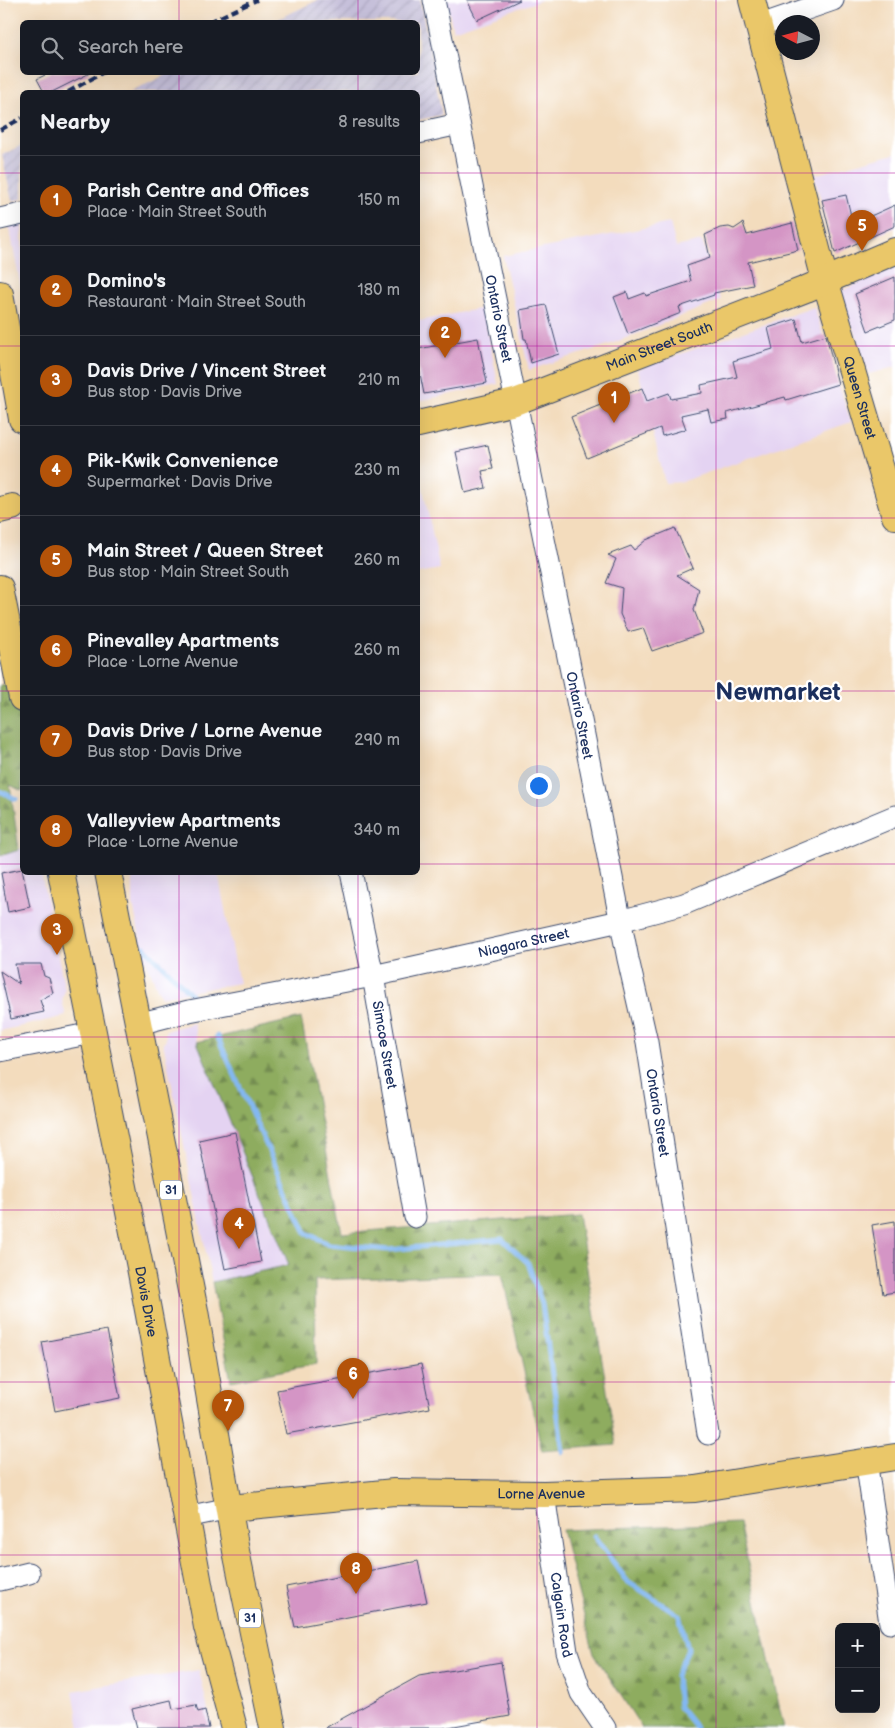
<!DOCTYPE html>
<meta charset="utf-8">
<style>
:root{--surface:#171b24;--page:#20242c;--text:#f1f3f6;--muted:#9ea1a6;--line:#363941;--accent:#b45309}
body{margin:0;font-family:"Balsamiq Sans",sans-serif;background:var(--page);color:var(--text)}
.controls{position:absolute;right:15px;bottom:15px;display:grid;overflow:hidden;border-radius:8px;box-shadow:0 5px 20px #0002}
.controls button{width:45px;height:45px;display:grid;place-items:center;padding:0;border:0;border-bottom:1px solid var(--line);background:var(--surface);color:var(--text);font:25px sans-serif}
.compass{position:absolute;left:775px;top:15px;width:45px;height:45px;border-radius:50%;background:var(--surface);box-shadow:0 5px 20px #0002;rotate:276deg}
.you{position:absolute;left:538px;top:785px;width:18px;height:18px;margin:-12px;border:4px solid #fff;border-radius:50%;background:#1a73e8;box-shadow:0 0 0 8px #1a73e833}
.badge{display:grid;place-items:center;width:32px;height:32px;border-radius:50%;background:var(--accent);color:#fff;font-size:16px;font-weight:700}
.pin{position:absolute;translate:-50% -41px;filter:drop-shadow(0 1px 2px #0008)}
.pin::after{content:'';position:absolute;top:26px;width:18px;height:15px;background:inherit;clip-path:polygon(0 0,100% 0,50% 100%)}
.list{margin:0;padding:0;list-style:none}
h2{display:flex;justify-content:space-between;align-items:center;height:65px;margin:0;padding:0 20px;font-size:21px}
h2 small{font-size:16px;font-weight:400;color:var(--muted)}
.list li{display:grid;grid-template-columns:32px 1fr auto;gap:15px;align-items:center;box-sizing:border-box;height:90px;padding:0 20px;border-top:1px solid var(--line)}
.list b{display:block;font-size:19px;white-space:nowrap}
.list p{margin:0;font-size:16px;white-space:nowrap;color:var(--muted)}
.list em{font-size:16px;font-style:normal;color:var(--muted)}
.icon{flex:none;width:28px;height:28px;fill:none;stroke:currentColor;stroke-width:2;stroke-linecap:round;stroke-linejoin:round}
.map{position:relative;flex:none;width:895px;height:1728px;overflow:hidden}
.search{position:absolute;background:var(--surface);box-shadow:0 5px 20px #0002;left:20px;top:20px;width:400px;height:55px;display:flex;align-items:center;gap:12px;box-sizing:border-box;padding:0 18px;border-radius:8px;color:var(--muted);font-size:19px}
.panel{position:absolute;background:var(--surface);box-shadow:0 5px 20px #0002;left:20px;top:90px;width:400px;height:785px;border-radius:8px}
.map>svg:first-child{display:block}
</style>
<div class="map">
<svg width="895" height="1728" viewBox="0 0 895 1728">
<defs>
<pattern id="industrial-furrows" width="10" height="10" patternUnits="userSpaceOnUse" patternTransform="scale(1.25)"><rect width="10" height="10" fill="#c6c0da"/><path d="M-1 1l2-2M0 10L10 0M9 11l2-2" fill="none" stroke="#aaa5be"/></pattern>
<pattern id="forest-firs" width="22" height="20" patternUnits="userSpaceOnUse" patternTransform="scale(1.25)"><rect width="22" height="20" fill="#8eac5e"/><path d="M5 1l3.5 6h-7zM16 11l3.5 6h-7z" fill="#738c51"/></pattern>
</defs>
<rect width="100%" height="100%" fill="#fff"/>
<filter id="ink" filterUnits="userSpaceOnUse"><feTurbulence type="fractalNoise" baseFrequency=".02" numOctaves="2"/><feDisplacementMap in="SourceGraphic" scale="10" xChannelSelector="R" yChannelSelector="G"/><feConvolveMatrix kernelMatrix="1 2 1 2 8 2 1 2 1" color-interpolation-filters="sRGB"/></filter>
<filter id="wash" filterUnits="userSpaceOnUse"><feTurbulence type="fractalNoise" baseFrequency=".0096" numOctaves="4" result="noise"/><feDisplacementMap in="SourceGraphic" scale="20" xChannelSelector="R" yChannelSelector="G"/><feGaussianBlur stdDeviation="1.12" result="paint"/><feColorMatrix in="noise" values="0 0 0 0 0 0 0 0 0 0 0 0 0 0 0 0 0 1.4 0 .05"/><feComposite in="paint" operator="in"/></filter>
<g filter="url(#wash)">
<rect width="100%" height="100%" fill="#f3dcbd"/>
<!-- built -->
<g fill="#e4d3f2">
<polygon points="446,0 542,0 453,30"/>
<polygon points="895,153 895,228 835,253 814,175"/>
<polygon points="670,223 676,247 702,241 721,300 611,344 529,370 503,256"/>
<polygon points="22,224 22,293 9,226"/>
<polygon points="895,267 895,367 869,374 857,337 837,293"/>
<polygon points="814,307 851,422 681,482 665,483 638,369"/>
<polygon points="483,308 498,384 418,401 418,315 419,321"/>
<polygon points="418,466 440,569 418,573"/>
<polygon points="22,848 22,872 41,873 65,990 62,1001 66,1016 0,1031 0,857"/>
<polygon points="133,873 218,873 239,983 161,997 144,956 133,905"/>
<polygon points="194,1023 197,1042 289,1265 212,1282 163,1042 166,1040 165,1031"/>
<polygon points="199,1670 212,1728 80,1728 73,1691"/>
</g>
<!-- industrial -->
<g fill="url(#industrial-furrows)">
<polygon points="318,0 420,0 442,115 418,120 418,92 130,92 170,73 418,72 418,22 272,22"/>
<polygon points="22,145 22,199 12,201 2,155"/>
</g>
<!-- forest -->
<g fill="url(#forest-firs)" stroke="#546e5e">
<polygon points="14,683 22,730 22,791 10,785 19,850 0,856 0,685"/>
<polygon points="301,1018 342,1233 578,1214 616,1445 542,1451 502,1274 315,1280 316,1364 231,1381 212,1282 289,1265 197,1042"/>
<polygon points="739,1523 784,1728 642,1728 594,1654 562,1530"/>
</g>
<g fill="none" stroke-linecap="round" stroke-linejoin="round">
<!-- stream -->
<g stroke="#83b8f1" stroke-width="5">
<polyline points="0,791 16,799"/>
<polyline points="144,947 192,995"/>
<polyline points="217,1036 306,1233 329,1244 388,1250 502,1239 528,1263 542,1304 563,1452"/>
<polyline points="594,1536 628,1582 679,1615 688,1649 676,1675 679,1707 696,1728"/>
</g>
</g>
<g id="blocks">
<!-- building -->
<g fill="#d495c5">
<polygon points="467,0 520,0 477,20"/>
<polygon points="51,72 92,72 52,92 44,92 37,79"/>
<polygon points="846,195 853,224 895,205 895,226 835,253 822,200"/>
<polygon points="743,223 747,235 792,223 798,250 748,262 753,285 714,293 714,295 679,307 681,313 628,334 614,297 627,292 629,299 645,293 646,296 691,281 687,266 710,258 705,235 720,228 729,227 734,229"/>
<polygon points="895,277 895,320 868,331 855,294"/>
<polygon points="546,305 559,354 531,363 526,339 524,339 520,310"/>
<polygon points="796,319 802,342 826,335 838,384 786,400 785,397 727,413 728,419 711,422 708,409 681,415 686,429 662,436 660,428 587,458 571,417 642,388 647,401 669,393 671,399 702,393 701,385 737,377 733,361 773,349 768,328"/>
<polygon points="478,338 487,383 424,394 418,364 418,349"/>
<polygon points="488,445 493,469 482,471 486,488 465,493 456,452"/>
<polygon points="675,528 693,568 677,575 699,589 694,610 703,633 652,651 643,628 628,632 620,614 622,588 606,583 616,559 608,555 631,546 634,550 646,540"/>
<polygon points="22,869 30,907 8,912 1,873"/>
<polygon points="15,964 41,964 44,976 49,978 53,993 40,1000 44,1012 11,1019 0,971 19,984"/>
<polygon points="235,1132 261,1262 225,1269 199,1140"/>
<polygon points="895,1221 895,1292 883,1294 872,1225"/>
<polygon points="107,1330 120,1398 55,1411 42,1342"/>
<polygon points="421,1364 430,1408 286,1434 277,1390"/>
<polygon points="418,1561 427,1602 295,1627 286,1587"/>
<polygon points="501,1662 510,1716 443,1728 325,1728 419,1676"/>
<polygon points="171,1700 173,1709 196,1705 198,1712 205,1710 209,1728 137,1728 132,1709"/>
</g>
</g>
</g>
<g filter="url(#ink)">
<use href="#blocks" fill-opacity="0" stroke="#3b496c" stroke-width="1"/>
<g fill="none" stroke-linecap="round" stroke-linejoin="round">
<defs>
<g id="minor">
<path id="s1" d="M434,0L584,735L628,959L647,1042L708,1434"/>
<polyline points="758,26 833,0"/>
<polyline points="418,133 459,124"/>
<polyline points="0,219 22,214"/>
<path id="s2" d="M351,872L373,976L415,1217"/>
<path id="s3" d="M138,1024L189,1011L373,976L620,921L684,904L895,816"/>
<polyline points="0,1051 93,1033"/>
<polyline points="866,1460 890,1623"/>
<path id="s4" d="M544,1494L567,1652L581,1693L605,1728"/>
<polyline points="186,1517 230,1508"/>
<polyline points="0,1580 29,1573"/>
</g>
<g id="major">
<path id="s5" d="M752,0L825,280L895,516"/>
<polyline points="0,294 22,419"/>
<path id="s6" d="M418,424L515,402L806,289L895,251"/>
<polyline points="0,510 12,507"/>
<polyline points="0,588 22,698"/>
<path id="s7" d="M61,872L140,1267L207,1627L234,1728"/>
<polyline points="108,872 164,1153 195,1311 236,1551 273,1728"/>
<path id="s8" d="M230,1508L394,1492L544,1494L695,1489L895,1457"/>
</g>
</defs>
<!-- minor casing -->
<use href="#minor" stroke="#3b496c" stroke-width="23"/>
<!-- major casing -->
<use href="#major" stroke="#3b496c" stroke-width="28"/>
<!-- minor -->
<use href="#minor" stroke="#fff" stroke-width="21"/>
<!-- major -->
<use href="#major" stroke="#eac769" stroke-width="26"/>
<!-- rail -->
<g stroke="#1b2f5e" stroke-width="4" stroke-dasharray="8 4" stroke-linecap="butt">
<polyline points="209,22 257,0"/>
<polyline points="68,92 104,72"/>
<polyline points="0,130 22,118"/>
</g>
</g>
</g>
<!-- grid -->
<path fill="none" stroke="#b5179e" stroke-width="1" stroke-opacity="0.55" d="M179,0V22M358,0V22M537,0V1728M716,0V1728M179,72V92M358,72V92M0,173H22M418,173H895M0,346H22M418,346H895M0,518H22M418,518H895M0,691H22M418,691H895M0,864H22M418,864H895M179,872V1728M358,872V1728M0,1037H895M0,1210H895M0,1382H895M0,1555H895"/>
<g text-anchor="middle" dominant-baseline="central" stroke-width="4.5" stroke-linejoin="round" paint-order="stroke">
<!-- shield labels -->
<g fill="#fff" stroke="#5f6d8e" stroke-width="1">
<rect x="160" y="1180.5" width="22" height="19" rx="4"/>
<rect x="239" y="1608.5" width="22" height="19" rx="4"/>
</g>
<g font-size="12" font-weight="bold" fill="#1b2f5e">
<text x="171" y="1190">31</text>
<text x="250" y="1618">31</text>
</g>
<!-- street labels -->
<g font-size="14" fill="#1b2f5e" stroke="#fff">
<text stroke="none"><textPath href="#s1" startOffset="325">Ontario Street</textPath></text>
<text stroke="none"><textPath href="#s6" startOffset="254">Main Street South</textPath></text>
<text stroke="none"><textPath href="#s5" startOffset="412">Queen Street</textPath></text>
<text stroke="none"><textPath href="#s1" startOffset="730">Ontario Street</textPath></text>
<text stroke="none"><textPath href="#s3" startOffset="394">Niagara Street</textPath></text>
<text stroke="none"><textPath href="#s2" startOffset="176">Simcoe Street</textPath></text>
<text stroke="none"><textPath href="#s1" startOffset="1135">Ontario Street</textPath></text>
<text stroke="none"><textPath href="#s7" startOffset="438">Davis Drive</textPath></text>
<text stroke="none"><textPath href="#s8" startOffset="312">Lorne Avenue</textPath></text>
<text stroke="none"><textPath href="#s4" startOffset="122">Calgain Road</textPath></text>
</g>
<!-- town labels -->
<g font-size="24" font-weight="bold" fill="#1b2f5e" stroke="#fff">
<text x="778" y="692">Newmarket</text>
</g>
</g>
</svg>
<div class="controls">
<button>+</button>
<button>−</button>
</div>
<svg class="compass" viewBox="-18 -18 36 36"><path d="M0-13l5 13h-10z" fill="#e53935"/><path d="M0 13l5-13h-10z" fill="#9ea1a6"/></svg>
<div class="you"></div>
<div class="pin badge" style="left:614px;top:423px">1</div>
<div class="pin badge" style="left:445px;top:358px">2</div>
<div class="pin badge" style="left:57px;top:955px">3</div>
<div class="pin badge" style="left:239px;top:1249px">4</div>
<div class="pin badge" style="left:862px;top:251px">5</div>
<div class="pin badge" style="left:353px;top:1399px">6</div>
<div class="pin badge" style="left:228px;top:1431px">7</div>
<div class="pin badge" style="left:356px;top:1594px">8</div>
<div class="search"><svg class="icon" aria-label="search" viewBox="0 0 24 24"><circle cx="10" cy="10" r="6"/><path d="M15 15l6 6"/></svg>Search here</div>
<section class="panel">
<h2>Nearby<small>8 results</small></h2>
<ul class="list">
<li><span class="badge">1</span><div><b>Parish Centre and Offices</b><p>Place · Main Street South</p></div><em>150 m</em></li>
<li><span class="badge">2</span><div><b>Domino's</b><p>Restaurant · Main Street South</p></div><em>180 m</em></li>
<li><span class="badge">3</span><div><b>Davis Drive / Vincent Street</b><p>Bus stop · Davis Drive</p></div><em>210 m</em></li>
<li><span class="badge">4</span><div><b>Pik-Kwik Convenience</b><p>Supermarket · Davis Drive</p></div><em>230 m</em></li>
<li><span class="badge">5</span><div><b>Main Street / Queen Street</b><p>Bus stop · Main Street South</p></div><em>260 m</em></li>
<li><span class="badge">6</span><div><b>Pinevalley Apartments</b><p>Place · Lorne Avenue</p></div><em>260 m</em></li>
<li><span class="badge">7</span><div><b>Davis Drive / Lorne Avenue</b><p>Bus stop · Davis Drive</p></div><em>290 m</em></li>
<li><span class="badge">8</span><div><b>Valleyview Apartments</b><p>Place · Lorne Avenue</p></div><em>340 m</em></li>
</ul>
</section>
</div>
